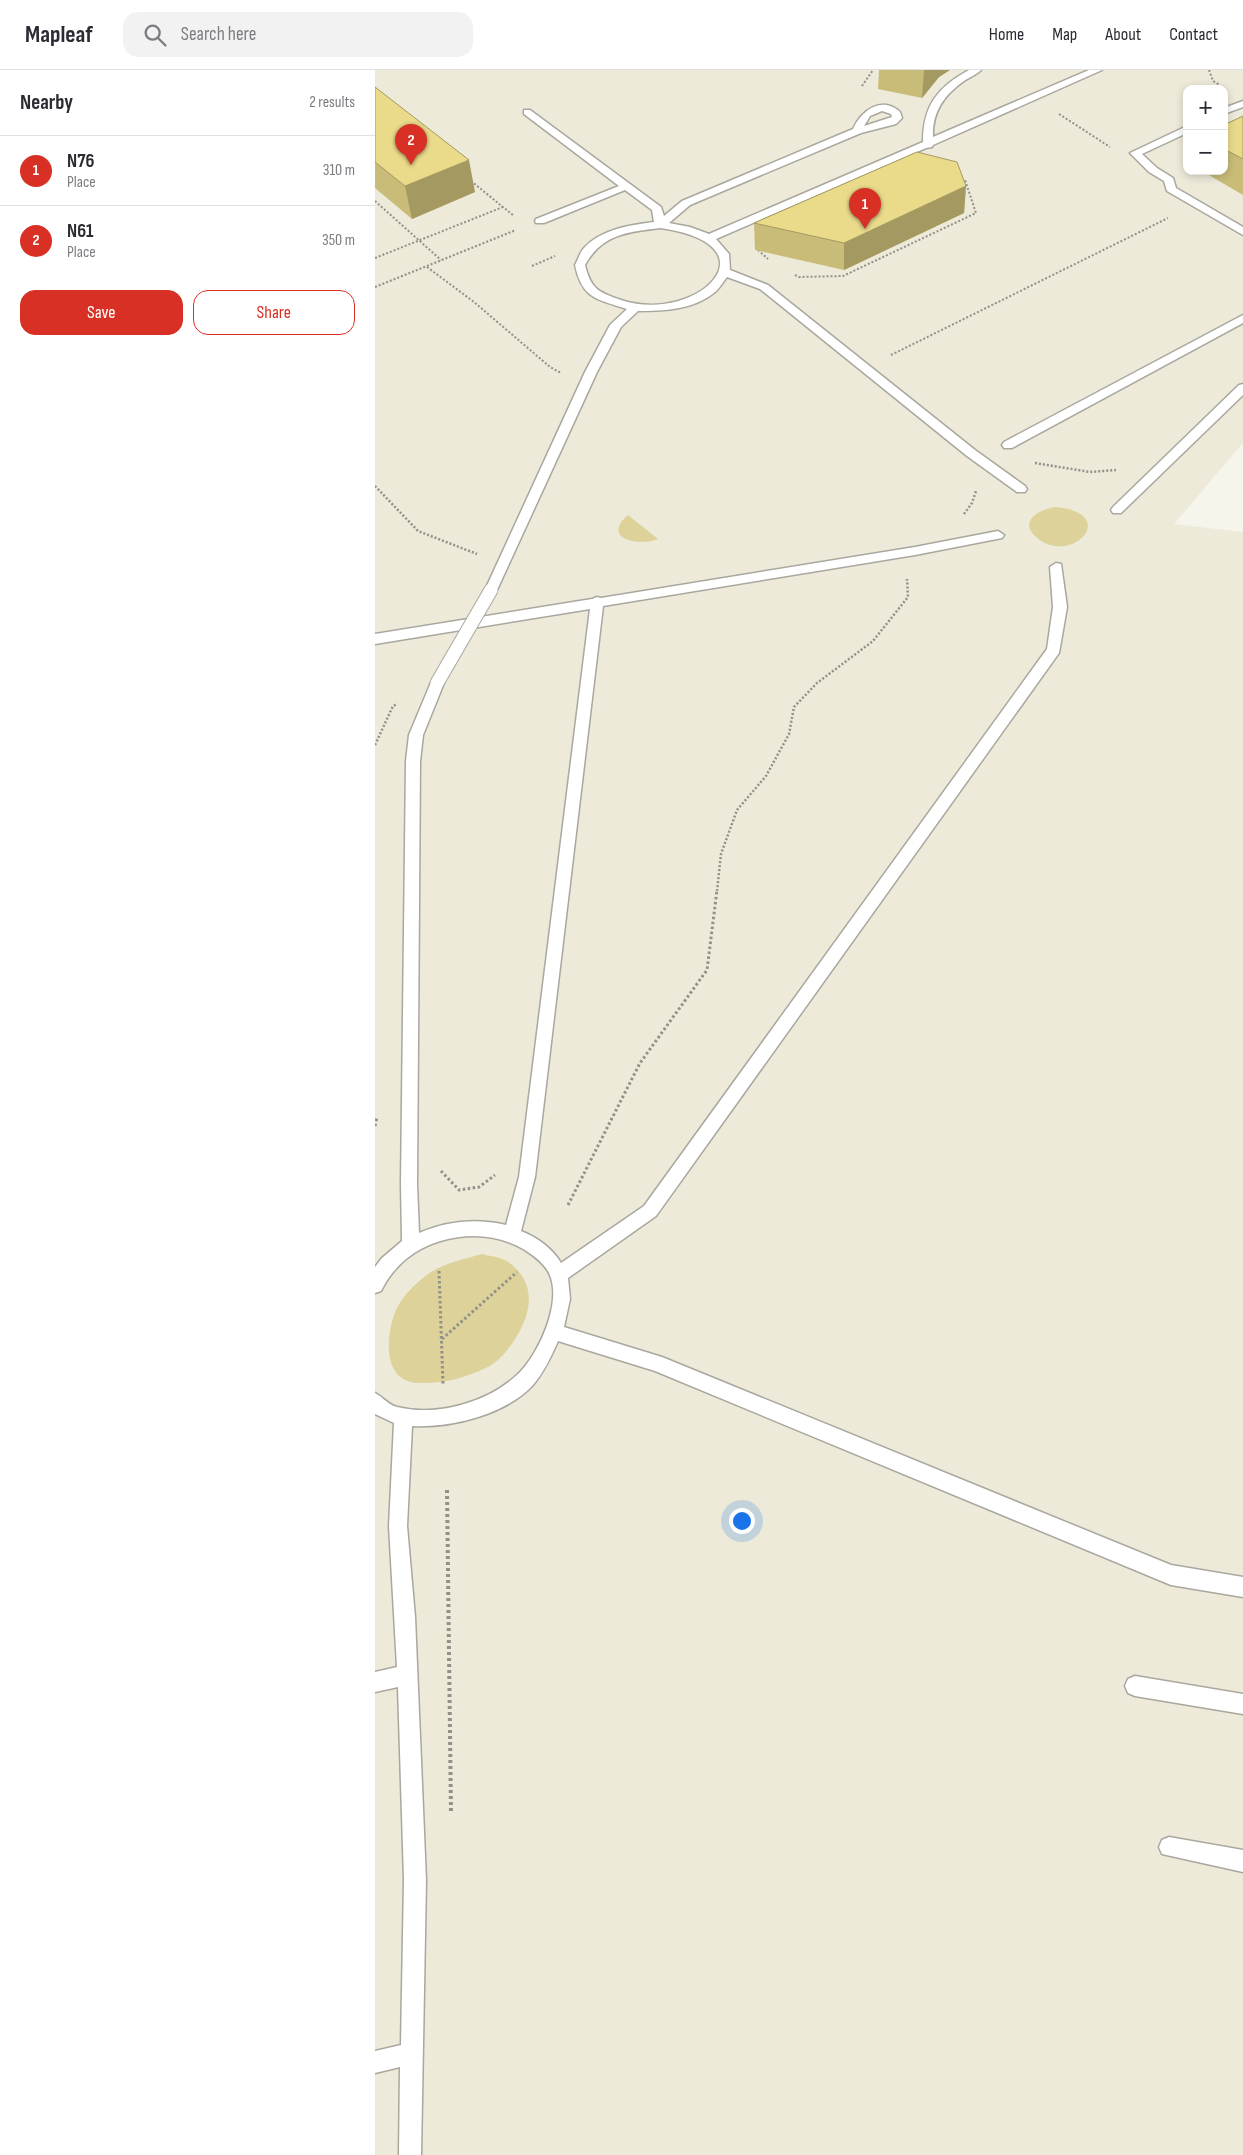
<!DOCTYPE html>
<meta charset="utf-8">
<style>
:root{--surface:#fff;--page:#f2f2f3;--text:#2b2b33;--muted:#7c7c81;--line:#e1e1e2;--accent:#d93025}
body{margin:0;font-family:"Sofia Sans Condensed",sans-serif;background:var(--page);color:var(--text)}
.controls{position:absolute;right:15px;top:15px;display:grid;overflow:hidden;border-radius:10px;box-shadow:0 2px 8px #0003}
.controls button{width:45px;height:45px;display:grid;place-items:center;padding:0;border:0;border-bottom:1px solid var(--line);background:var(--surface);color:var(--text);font:25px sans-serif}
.you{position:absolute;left:366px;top:1450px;width:18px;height:18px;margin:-12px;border:4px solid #fff;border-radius:50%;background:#1a73e8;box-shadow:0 0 0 8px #1a73e833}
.badge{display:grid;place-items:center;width:32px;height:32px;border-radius:50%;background:var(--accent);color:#fff;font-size:16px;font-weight:700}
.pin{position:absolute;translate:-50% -41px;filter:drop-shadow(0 1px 2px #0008)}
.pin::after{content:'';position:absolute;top:26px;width:18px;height:15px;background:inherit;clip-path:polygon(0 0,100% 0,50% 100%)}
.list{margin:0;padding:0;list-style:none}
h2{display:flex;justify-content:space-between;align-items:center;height:65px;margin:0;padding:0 20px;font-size:21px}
h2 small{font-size:16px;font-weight:400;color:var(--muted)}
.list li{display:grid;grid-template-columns:32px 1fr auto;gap:15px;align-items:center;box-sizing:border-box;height:70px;padding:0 20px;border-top:1px solid var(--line)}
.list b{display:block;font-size:19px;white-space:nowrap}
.list p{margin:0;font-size:16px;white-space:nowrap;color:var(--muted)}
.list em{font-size:16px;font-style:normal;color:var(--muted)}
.actions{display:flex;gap:10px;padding:15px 20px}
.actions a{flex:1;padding:11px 0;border:1px solid var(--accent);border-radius:15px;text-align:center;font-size:18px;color:var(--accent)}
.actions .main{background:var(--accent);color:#fff}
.icon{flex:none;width:28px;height:28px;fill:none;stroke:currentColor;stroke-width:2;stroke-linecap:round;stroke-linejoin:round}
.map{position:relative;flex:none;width:868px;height:2085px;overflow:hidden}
header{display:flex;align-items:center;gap:30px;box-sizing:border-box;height:70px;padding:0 25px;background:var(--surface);border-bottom:1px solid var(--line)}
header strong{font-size:24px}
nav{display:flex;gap:28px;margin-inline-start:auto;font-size:18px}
.search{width:350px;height:45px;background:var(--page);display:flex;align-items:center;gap:12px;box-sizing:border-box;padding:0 18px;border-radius:15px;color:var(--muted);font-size:19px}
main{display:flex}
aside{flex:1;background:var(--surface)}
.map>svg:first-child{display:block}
</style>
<header>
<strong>Mapleaf</strong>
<div class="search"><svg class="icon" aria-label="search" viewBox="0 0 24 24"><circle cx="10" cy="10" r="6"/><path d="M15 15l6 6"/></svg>Search here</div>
<nav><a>Home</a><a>Map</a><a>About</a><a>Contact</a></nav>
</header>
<main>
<aside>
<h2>Nearby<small>2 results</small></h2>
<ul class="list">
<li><span class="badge">1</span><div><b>N76</b><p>Place</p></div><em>310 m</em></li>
<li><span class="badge">2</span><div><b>N61</b><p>Place</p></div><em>350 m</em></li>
</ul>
<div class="actions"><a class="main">Save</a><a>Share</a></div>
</aside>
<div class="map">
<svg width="868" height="2085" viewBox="0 0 868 2085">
<rect width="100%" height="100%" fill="#f6f5eb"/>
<!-- built -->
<path fill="#edead9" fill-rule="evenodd" d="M0,0H868V373L799,454L868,462V2085H0ZM812,19H849V101H812Z"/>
<!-- green -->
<g fill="#ddd299">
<path d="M680,437C749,443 693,500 659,465C644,449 667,439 680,437Z"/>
<path d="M253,445L283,469C262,477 226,468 253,445Z"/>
<path d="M107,1184C114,1186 125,1187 132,1191C163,1213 157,1243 139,1271C132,1281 124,1291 113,1297C91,1308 67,1314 43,1313C6,1311 11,1264 21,1240C27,1227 37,1217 48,1208C64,1194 86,1190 107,1184Z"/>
</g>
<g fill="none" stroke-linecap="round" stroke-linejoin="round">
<defs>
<g id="lane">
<path d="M594,0H606C601,5 595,7 589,11C569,25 557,42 558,67L714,0H727L558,75L557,77L551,78L341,169L354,184L355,200L393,215L600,380L650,416L652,419L650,422H642L592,386L385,219L352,207C348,212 344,219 340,222C318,240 289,241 263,241L246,257L222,302L122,520L121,523H111L110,520L210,302L235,255L252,239C222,229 207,229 200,195C203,190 205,182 209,178C227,159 255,155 279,152L277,140L250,120L169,153H161L160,151L161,149L244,116L149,44V40H155L286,137L289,146L307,131L478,59C486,41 507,25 525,42L527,48L521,54L486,63L315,135L294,153L315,157L334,164L548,72C548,35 563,17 594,0ZM507,41L516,44L517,47L489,56L495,46ZM285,158C404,175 322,255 246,230C223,222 216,219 210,195C227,164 253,162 285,158Z"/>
<polygon points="868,31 868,37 849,44 849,38"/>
<polygon points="812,56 812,63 767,84 782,98 798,108 801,118 868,157 868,165 792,121 789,111 774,102 755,83"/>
<polygon points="868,245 868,253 637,378 629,378 627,375 629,372"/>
<polygon points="868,314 868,325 746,443 738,443 736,440 738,437 864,315"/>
<path d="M623,461L629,465L627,468L540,485L228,536L160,1107L146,1161C163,1168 177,1178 186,1193L269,1136L672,579L678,537L675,497L681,493L686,494L692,537L684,583L281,1146L193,1208L195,1229L189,1257L287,1287L796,1495L868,1507V1527L796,1515L280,1301L183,1271C176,1287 169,1302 158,1315C130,1345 76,1358 37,1356L32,1456L40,1547L51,1810L46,2085H24L25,1997L0,2003V1981L26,1975L29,1810L23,1617L0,1622V1602L22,1597L14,1456L19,1353L0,1344V1323C8,1327 13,1335 22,1337C62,1347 114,1332 143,1304C164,1284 188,1231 174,1203C169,1193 159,1186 150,1180C130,1168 107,1164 84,1167C49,1172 22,1189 6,1221L0,1223V1197L7,1188L27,1171L26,1114L31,691L34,665L57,610H67L69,613L48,665L45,691L42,1114L44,1163C72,1151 101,1148 131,1155L144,1107L215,539L0,574V564L217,529L222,527L226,528L540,477Z"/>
<polygon points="760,1606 868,1624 868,1644 760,1626 753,1623 750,1616 753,1609"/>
<polygon points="794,1767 868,1780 868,1802 787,1784 784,1777 787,1770"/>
</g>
</defs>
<!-- lane casing -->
<use href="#lane" stroke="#a9a79e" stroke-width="3"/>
<!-- path-far3 -->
<g stroke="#919089" stroke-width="2" stroke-dasharray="2 2" stroke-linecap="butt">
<polyline points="834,0 838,11 845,15"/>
<polyline points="487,16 498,0"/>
<polyline points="684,44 735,77"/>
<polyline points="96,111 139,146"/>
<polyline points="0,131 66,190"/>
<polyline points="383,180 393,189"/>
<polyline points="0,188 128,137"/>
<polyline points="157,196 180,186"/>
<polyline points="52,197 99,232 175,297 186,303"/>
<polyline points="420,205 424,207 468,206 601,143 590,110"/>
<polyline points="0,217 141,160"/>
<polyline points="516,285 793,148"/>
</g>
<!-- path-far2 -->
<g stroke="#919089" stroke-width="2.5" stroke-dasharray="2 2" stroke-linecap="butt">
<polyline points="660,393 715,402 741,400"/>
<polyline points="0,416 43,461 102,484"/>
<polyline points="589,444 597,433 601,421"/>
<polyline points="0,675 18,636 22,634"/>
<polyline points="342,821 346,784 362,740 391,706 414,664 419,637 442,613 498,571 533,527 532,509"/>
</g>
<!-- path-far1 -->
<g stroke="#919089" stroke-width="3" stroke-dasharray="2.5 2.5" stroke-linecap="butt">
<polyline points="0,1056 2,1047"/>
<polyline points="66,1101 84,1120 104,1117 120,1105"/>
<polyline points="193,1135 265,993 332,900 342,820"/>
<polyline points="64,1201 68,1314"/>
<polyline points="67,1269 142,1202"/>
</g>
<!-- path -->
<polyline stroke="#919089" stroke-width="4" stroke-dasharray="3 3" stroke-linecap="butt" points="72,1420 76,1743"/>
<!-- lane -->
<use href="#lane" fill="#fff" fill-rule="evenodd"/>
<defs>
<polyline id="lane-bridge" points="62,613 116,520"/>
</defs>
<!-- lane-bridge casing -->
<use href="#lane-bridge" stroke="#a9a79e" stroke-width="15" stroke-linecap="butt"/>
<!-- lane-bridge -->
<use href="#lane-bridge" stroke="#fff" stroke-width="13"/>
</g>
<!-- wall -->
<g fill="#c9bc78">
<polygon points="504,0 575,0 564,7 547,28 503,19"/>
<polygon points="0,17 100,122 37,149 0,118"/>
<polygon points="868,46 868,125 827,101 849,101 849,55"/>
<polygon points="591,116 589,143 469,200 380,180 379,153"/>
</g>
<!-- shaded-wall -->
<g fill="#a49961">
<polygon points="549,0 575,0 564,7 547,28"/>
<polygon points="94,90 100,122 37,149 30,116"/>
<polygon points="591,116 589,143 469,200 469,173"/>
</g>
<!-- building -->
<g fill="#eadb8b" stroke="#a49961">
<polygon points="0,17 94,90 30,116 0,92"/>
<polygon points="868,46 868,89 849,79 849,55"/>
<polygon points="542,82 582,92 591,116 469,173 379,153"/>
</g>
</svg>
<div class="controls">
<button>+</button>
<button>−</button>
</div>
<div class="you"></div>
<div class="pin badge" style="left:490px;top:159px">1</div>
<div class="pin badge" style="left:36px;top:95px">2</div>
</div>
</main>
